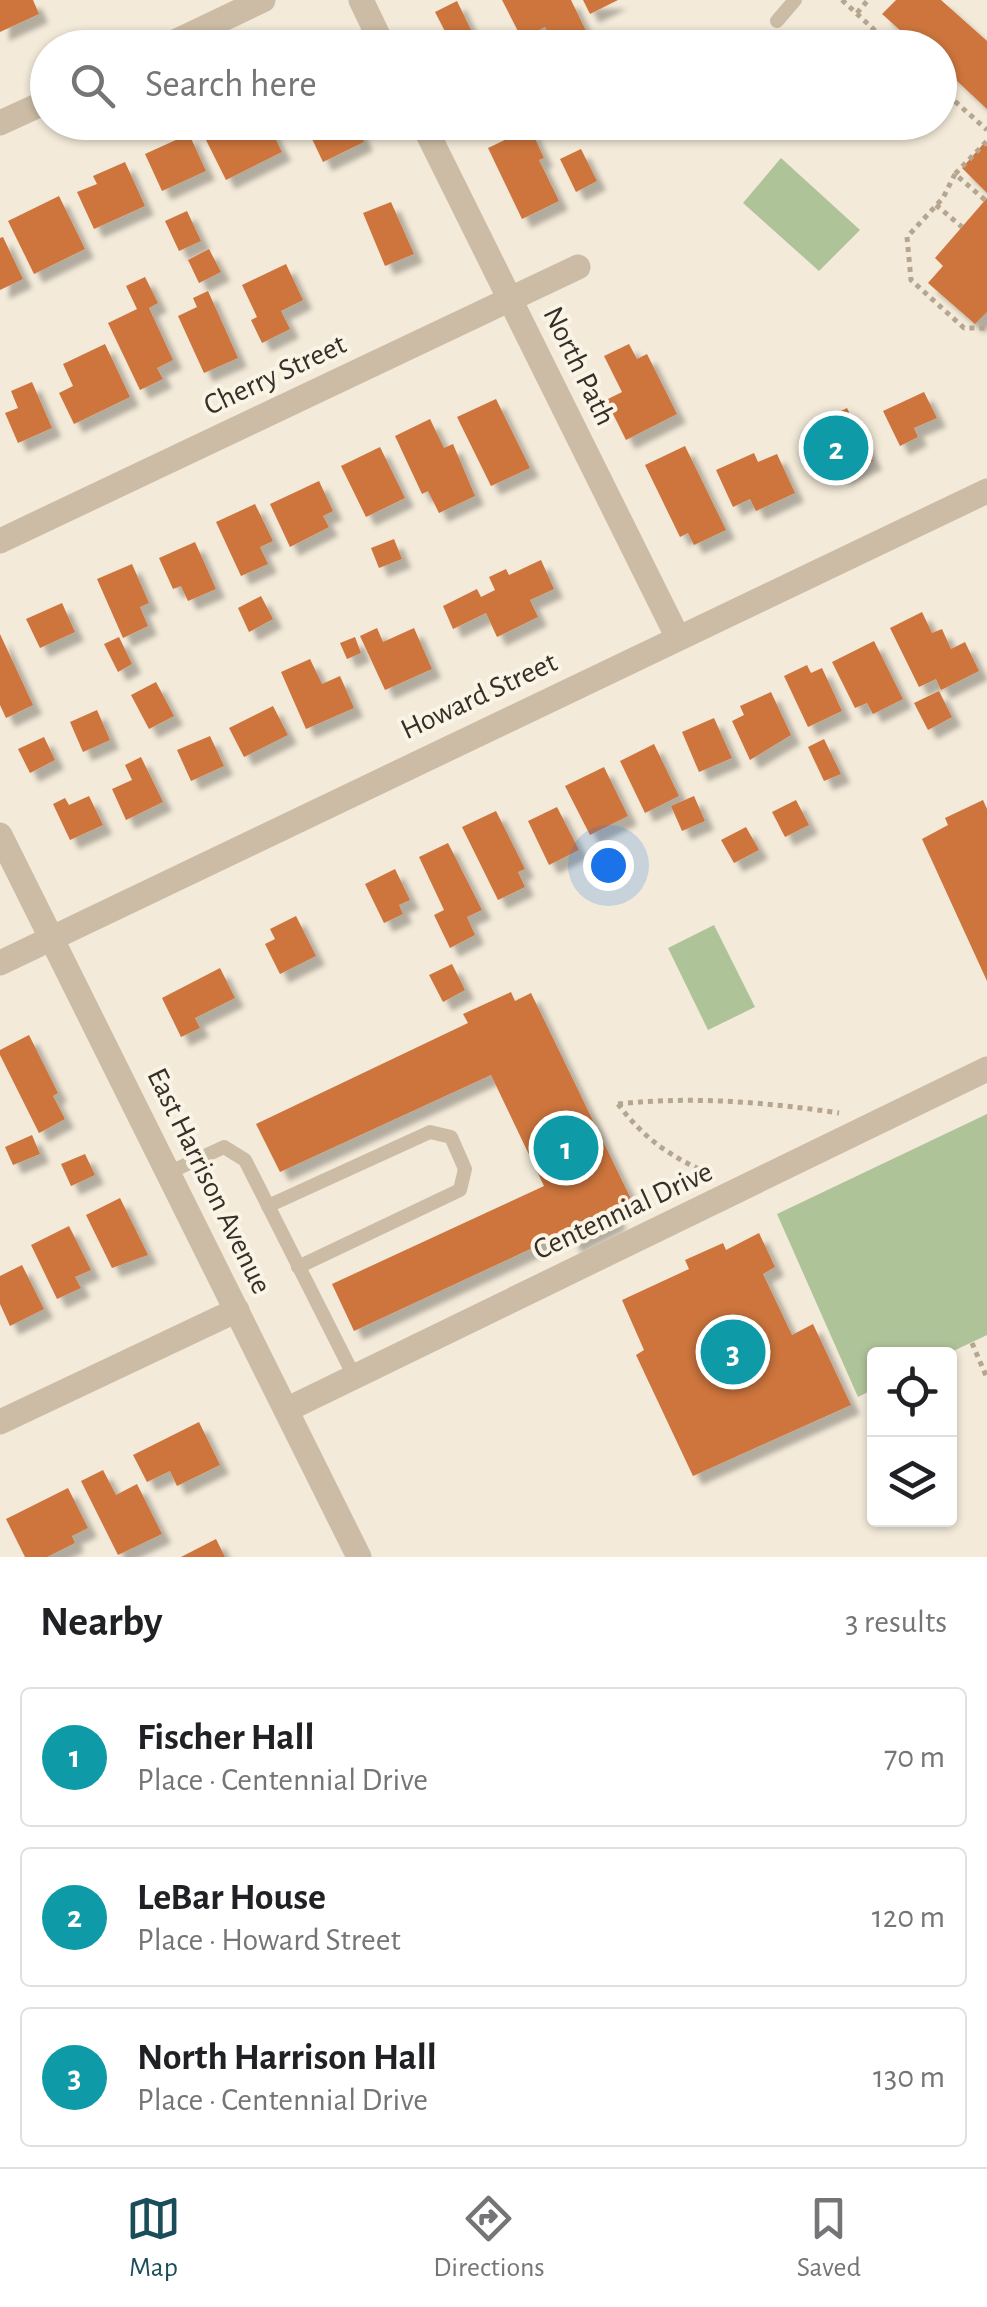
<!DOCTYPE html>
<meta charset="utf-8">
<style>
:root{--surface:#fff;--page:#f6f6f6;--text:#202124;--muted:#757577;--line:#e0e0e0;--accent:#1a4d5a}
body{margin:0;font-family:"Alegreya Sans",sans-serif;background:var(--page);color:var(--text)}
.controls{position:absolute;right:30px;bottom:30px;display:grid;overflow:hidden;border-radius:10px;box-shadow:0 2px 8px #0004}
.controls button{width:90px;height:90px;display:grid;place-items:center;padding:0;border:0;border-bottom:2px solid var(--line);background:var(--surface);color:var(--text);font:50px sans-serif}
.you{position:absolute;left:608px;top:865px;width:35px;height:35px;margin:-25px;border:8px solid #fff;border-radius:50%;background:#1a73e8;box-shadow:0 0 0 15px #1a73e833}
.badge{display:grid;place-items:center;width:65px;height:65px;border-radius:50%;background:var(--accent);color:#fff;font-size:32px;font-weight:700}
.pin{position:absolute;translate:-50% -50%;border:5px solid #fff;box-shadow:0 2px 10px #0006}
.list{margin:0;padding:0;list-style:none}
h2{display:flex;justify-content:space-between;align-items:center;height:130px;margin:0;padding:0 40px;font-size:42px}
h2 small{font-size:32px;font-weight:400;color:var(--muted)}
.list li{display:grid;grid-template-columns:65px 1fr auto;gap:30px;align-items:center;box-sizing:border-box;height:140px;margin:0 20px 20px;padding:0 20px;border:2px solid var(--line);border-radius:10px}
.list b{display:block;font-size:38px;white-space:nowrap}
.list p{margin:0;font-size:32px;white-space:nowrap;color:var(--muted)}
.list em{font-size:32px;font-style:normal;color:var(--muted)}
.icon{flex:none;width:55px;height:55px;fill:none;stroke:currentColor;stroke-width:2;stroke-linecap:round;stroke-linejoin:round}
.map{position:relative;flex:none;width:987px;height:1557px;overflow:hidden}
.search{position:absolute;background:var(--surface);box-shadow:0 2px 8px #0004;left:30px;right:30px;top:30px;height:110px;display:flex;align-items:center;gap:25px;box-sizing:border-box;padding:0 35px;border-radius:55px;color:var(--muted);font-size:38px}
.sheet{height:610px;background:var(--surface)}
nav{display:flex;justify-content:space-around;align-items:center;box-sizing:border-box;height:140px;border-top:2px solid var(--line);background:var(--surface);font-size:28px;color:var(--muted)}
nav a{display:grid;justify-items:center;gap:5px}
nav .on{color:var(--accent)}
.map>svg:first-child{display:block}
</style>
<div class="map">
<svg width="987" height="1557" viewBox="0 0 987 1557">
<defs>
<filter id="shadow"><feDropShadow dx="9" dy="9" stdDeviation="2.5" flood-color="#0004"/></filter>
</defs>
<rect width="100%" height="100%" fill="#f3ead9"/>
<!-- green -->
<g fill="#afc399">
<polygon points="781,158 860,230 819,271 743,203"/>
<polygon points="714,925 755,1007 708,1030 668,948"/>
<polygon points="987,1114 987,1335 947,1354 874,1354 874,1389 858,1397 777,1214"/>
</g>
<!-- building -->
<g fill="#cd743e" filter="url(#shadow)">
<polygon points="0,0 33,0 39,14 0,32"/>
<polygon points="502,0 571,0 589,37 567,48 555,48 545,27 522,39"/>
<polygon points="583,0 618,0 590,14"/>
<polygon points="896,0 941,0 987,41 987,109 940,65 940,48 920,48 882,14"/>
<polygon points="457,1 471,30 450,41 435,12"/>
<polygon points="481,32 488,46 497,42 500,48 450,48"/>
<polygon points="212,122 234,122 238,130 253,122 267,122 282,152 226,180 200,128"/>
<polygon points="304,122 355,122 364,142 323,162"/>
<polygon points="530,128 544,158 539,160 559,201 522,219 488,148"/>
<polygon points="189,134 206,171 162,191 145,154"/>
<polygon points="984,143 987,146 987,193 962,168"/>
<polygon points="581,149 597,181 576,192 560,159"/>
<polygon points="125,162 145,206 94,229 77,192 97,184 93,176"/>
<polygon points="59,196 85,249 34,274 8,221"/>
<polygon points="987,198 987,312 975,324 928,283 943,266 935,258"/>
<polygon points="391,202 414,254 385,266 363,213"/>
<polygon points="187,211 201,241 179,251 165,221"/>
<polygon points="3,237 23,279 0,290 0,238"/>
<polygon points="209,249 221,272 199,283 188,260"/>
<polygon points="286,264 303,300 281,311 290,329 262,343 251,320 257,317 242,285"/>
<polygon points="145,277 158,303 149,308 173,360 157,368 163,379 140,390 108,323 137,309 126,286"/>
<polygon points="208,291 238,358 204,373 178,316 197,307 193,298"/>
<polygon points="105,344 130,397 74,424 59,393 73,386 63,364"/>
<polygon points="629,344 637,359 647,354 677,414 626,440 606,400 622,392 604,356"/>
<polygon points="32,382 52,428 18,443 5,413 18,408 11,391"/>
<polygon points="924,392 937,418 914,428 918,437 900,446 883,411"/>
<polygon points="496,399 530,468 491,486 457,417"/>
<polygon points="847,408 873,461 840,476 831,458 814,467 800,438 818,430 815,424"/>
<polygon points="430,419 444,448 453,444 475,496 439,513 428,491 422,494 395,436"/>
<polygon points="685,446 726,530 694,545 688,533 680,537 645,465"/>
<polygon points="380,447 405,498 366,517 341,466"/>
<polygon points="754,453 758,462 777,454 795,493 756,511 750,499 733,507 716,470"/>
<polygon points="319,481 333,511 323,516 329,527 290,547 270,504"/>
<polygon points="255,504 273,541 260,547 268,564 241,576 216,522"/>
<polygon points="394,539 402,559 379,568 371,548"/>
<polygon points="195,542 216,589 188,601 181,586 173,589 159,558"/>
<polygon points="541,560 554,589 530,600 538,617 497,637 486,613 453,629 443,606 477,589 481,597 495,590 489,577 506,569 509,575"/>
<polygon points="132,564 149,603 140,607 148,626 123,638 97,579"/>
<polygon points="261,596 273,619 249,632 238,608"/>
<polygon points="62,603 75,632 40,648 26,619"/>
<polygon points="922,612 932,633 942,629 951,649 965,642 979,671 941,690 936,679 919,687 890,628"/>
<polygon points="377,628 383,642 414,628 432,669 385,690 360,636"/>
<polygon points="0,634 33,705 6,718 0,705"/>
<polygon points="119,637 132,664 118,672 104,644"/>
<polygon points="355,637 361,653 347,659 340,643"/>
<polygon points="874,641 903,699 873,714 867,703 855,708 832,662"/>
<polygon points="310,659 322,684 340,676 354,708 306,729 281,672"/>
<polygon points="807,665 811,673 822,668 842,711 808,727 784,676"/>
<polygon points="156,682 174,716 149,729 131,695"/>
<polygon points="939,691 952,717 928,730 914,703"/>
<polygon points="771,692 791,735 750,760 732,721 744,715 740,706"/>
<polygon points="273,706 288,735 244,757 229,728"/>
<polygon points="97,710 110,740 83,752 70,722"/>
<polygon points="714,718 732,758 699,772 682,732"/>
<polygon points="210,736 224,766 191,781 177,750"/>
<polygon points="44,737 55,760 30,773 18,749"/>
<polygon points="824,739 841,774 824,781 808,747"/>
<polygon points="654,744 679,796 645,813 620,761"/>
<polygon points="141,757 163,802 126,820 112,789 132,780 125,765"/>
<polygon points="604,767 628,816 590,835 565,786"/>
<polygon points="89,796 103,825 70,840 53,804 65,798 69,805"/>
<polygon points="694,796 705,821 682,831 671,806"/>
<polygon points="796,800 809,825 785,837 772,812"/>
<polygon points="983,800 987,809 987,981 922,839 948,825 945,818"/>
<polygon points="557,807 579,850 549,865 528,821"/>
<polygon points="496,811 525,869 518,872 525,887 498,900 462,827"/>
<polygon points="746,827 759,850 734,863 721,840"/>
<polygon points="448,843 482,910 467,917 475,935 450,948 434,915 444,910 419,857"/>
<polygon points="395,869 410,900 399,905 403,914 384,923 365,884"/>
<polygon points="296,916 316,956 280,974 265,944 275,939 270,929"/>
<polygon points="452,964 465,990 443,1002 429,975"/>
<polygon points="220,968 235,998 195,1018 200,1028 181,1037 162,998"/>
<polygon points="511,992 515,1001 531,993 631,1199 612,1208 617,1221 572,1244 567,1232 354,1331 332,1284 544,1186 491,1075 280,1172 256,1124 468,1023 463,1014"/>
<polygon points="29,1035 58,1093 53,1096 65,1119 39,1133 0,1055 0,1050"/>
<polygon points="32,1135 40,1154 13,1165 5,1147"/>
<polygon points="85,1154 95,1175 71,1186 61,1164"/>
<polygon points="120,1198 148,1255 112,1268 86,1215"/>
<polygon points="69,1226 91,1270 75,1277 81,1288 57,1299 31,1245"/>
<polygon points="759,1233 775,1267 763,1274 792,1335 813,1324 851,1405 693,1476 636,1355 644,1350 622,1300 689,1269 685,1260 723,1243 726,1250"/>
<polygon points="22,1265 44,1309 10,1326 0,1304 0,1276"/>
<polygon points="199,1422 220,1465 177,1486 170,1471 147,1482 133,1455"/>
<polygon points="103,1470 116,1495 137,1484 162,1534 118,1555 81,1481"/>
<polygon points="68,1488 88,1528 72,1536 75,1543 47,1557 25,1557 6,1519"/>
<polygon points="216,1539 225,1557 181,1557"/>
</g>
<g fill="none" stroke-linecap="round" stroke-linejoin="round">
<!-- path -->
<g stroke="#b7a68f" stroke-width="5" stroke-dasharray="5 5" stroke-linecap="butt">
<polyline points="842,0 894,48"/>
<polyline points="857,13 868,0"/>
<polyline points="940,88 987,130"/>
<polyline points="955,174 943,198 907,237 911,280 964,328 987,328"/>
<polyline points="985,200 955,174 987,141"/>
<polyline points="936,205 962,227"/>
<path d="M618,1104C693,1096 765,1102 839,1113"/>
<path d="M618,1104C645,1140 671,1157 712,1175"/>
<polyline points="972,1343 987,1378"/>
</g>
<!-- lane -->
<g stroke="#ccbca5" stroke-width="14">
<polyline points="777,21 795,0"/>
<polyline points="168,1173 224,1147 245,1160 353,1374"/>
<polyline points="268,1206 430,1132 451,1137 465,1169 460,1190 298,1267"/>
</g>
<!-- street -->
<g stroke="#ccbca5" stroke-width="25">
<polyline points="361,0 384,48"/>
<polyline points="162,48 263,0"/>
<polyline points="422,122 678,638"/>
<polyline points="0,123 48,101"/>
<polyline points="0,541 578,267"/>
<polyline points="0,835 359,1557"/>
<polyline points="0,963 987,491"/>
<polyline points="286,1410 987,1069"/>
<polyline points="0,1422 237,1310"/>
</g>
</g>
<g text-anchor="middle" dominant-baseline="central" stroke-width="8" stroke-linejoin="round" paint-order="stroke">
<!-- street labels -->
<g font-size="30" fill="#372e27" stroke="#faf4e6">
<text transform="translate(579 366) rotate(64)">North Path</text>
<text transform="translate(275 375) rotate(-25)">Cherry Street</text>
<text transform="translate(479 696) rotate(-25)">Howard Street</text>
<text transform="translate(209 1181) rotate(64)">East Harrison Avenue</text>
<text transform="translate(623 1211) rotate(-25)">Centennial Drive</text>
</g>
</g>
</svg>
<div class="controls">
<button><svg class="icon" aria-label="locate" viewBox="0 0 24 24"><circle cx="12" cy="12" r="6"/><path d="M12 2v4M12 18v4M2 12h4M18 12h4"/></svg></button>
<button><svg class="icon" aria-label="layers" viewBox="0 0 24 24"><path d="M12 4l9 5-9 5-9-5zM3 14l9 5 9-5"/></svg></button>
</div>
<div class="you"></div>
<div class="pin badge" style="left:566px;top:1148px;background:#0f9aa8">1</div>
<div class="pin badge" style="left:836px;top:448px;background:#0f9aa8">2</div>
<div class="pin badge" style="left:733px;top:1352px;background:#0f9aa8">3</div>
<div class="search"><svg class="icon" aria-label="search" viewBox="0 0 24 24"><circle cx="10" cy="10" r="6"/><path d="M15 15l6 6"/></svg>Search here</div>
</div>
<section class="sheet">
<h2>Nearby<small>3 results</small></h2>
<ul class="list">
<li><span class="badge" style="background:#0f9aa8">1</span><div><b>Fischer Hall</b><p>Place · Centennial Drive</p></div><em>70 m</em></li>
<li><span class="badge" style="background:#0f9aa8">2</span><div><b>LeBar House</b><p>Place · Howard Street</p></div><em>120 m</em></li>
<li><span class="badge" style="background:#0f9aa8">3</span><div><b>North Harrison Hall</b><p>Place · Centennial Drive</p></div><em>130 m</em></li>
</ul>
</section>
<nav>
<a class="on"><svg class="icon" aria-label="map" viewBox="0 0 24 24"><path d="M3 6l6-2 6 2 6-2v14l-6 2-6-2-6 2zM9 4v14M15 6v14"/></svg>Map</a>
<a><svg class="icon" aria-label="directions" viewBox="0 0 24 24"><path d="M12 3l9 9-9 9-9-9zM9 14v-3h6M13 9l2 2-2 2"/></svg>Directions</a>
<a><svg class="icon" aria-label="saved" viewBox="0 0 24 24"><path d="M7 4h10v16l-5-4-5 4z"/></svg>Saved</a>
</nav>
